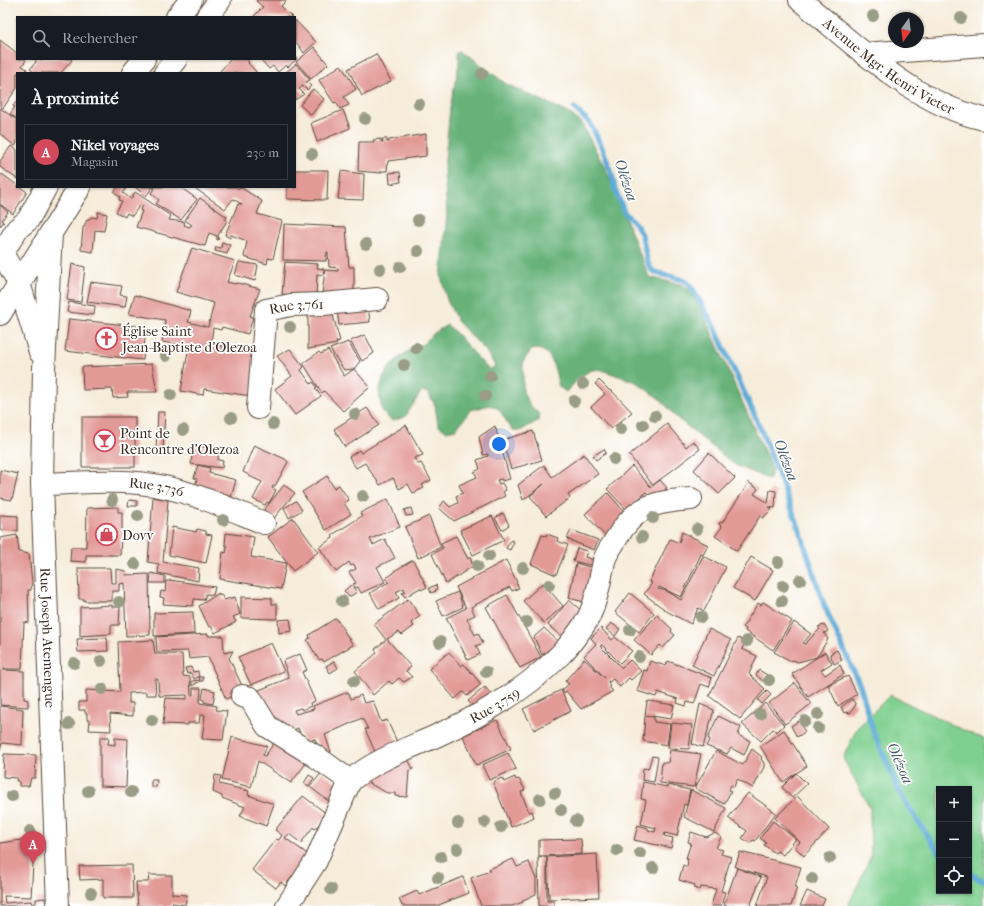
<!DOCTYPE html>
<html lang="fr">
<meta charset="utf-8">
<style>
:root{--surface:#171b24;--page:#242831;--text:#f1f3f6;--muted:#9ea1a6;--line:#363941;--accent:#d1495b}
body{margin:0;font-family:"IM FELL French Canon",serif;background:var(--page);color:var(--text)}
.controls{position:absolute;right:12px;bottom:12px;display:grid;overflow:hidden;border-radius:0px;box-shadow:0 1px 3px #0004}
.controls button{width:36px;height:36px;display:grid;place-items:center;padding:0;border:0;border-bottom:1px solid var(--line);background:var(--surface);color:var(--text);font:20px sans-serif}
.compass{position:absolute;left:888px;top:12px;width:36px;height:36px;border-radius:50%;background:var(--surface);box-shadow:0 1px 3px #0004;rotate:194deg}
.you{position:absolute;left:499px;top:444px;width:14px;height:14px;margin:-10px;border:3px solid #fff;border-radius:50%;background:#1a73e8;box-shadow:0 0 0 6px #1a73e833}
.badge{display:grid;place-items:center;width:26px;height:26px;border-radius:50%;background:var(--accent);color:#fff;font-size:13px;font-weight:700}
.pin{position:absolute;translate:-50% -33px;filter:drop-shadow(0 1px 2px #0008)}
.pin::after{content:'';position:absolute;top:21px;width:14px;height:12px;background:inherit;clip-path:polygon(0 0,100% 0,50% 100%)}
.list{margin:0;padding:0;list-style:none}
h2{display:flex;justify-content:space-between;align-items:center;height:52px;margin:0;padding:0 16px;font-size:17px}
h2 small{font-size:13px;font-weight:400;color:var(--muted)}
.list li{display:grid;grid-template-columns:26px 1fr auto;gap:12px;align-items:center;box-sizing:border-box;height:56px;margin:0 8px 8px;padding:0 8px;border:1px solid var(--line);border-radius:0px}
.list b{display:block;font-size:15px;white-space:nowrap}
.list p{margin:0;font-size:13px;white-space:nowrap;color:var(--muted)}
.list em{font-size:13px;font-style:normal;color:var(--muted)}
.icon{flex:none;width:22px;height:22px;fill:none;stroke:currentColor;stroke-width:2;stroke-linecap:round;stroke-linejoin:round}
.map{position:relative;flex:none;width:984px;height:906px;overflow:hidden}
.search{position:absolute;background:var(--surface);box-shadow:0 1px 3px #0004;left:16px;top:16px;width:280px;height:44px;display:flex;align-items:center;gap:10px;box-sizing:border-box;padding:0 14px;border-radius:0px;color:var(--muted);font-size:15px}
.panel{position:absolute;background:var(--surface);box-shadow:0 1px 3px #0004;left:16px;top:72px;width:280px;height:116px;border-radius:0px}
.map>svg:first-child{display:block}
</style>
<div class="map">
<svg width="984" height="906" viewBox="0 0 984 906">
<rect width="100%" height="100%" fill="#fff"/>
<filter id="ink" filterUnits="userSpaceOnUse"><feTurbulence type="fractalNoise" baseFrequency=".025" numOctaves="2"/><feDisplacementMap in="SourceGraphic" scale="8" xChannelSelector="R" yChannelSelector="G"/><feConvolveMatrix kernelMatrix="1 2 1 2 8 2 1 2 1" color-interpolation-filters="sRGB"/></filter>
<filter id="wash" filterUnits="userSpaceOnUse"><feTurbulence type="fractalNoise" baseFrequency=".012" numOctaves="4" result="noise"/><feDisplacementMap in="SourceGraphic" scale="16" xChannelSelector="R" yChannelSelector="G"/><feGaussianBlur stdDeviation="0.9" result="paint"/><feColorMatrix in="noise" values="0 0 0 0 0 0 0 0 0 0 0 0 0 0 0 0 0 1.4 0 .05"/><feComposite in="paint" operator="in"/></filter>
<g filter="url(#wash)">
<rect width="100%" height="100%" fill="#f6ecda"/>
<!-- green -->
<path fill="#7fd090" stroke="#5d7d57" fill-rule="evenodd" d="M890,695L976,736L984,738V906H848L871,856L870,808L843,758L857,728ZM939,789H969V891H939Z"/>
<!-- forest -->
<path fill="#67b27a" stroke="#516e4c" d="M462,50L506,84L552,105L573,116L582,124L607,172L649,277L683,285L693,293L703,313L772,469L770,478L768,479L735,465L677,418L661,400L636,382L599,369L589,371L580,377L566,392L559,387C555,372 553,345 531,350L523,362V392L530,405L539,414V420L520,431L512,430L499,409L490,405L471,410L456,429L446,431L438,425L435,405L428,393L422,391L405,417L392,421L382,412L379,391L384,375L394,362L408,351L423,344L434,333L447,325L455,332L486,367L490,370L495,366L486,351L458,322L447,300L441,276L447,214L444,170L450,108L459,64V51Z"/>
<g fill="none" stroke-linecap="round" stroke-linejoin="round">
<!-- stream -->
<g stroke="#5eabd7" stroke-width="5.5">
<polyline points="574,108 590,123 603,150 611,171 615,189 624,212 637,226 642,235 647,260 650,268 654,272 683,280 688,283 694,291 715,328 762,432 799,528 824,605 860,686 873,731 902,797 939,853"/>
<polyline points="969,872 979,879 984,880"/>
</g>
</g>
<g id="blocks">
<!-- building -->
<g fill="#e29a96">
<polygon points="257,0 287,0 281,6 292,17 253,17 263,7 256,1"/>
<polygon points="295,20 316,42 304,53 297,43 295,45"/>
<polygon points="0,40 17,53 17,59 24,59 26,60 22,66 27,69 24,73 17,73 17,88 3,108 0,106"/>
<polygon points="314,47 328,64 311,79 296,62"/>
<polygon points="376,54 391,81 362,96 348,69"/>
<polygon points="295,56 297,59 288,67 286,65 278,72 273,66 269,69 260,59 295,59"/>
<polygon points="36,59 71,59 72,60 61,73 35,73 30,69 36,62 35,60"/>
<polygon points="231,59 246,59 249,62 248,63 257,73 223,73 220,71"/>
<polygon points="296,64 310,80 306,82 311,86 307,90 303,86 299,89 304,94 295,100 295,73 285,73"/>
<polygon points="341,65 356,89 344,97 349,105 340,109 336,102 334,103 319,80"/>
<polygon points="313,89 324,99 311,115 300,105"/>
<polygon points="17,101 17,119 10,114 15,107 13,106"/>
<polygon points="0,108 17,120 17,143 15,146 0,134"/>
<polygon points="343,110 350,128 317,142 311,123"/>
<polygon points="426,134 426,156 388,161 387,171 381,171 381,173 358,171 359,142 374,142 373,140 381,139 381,142 383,142 382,139 387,139 387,142 389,142 389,140"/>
<polygon points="11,146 17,150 17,179 0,167 0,161"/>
<polygon points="295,170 328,170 327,200 287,199 287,187 295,187"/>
<polygon points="341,171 364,174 363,200 338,199"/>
<polygon points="400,172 401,182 390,184 389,173"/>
<polygon points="2,174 17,185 17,187 20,187 27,192 13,214 0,204 0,177"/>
<polygon points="118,187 127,187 123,193 131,199 135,192 171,216 169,220 185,222 184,225 189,227 192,225 185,220 200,198 227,217 225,220 227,221 218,235 219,239 217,240 217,236 209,233 205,246 136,227 142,211 140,210 143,206 140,205 132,216 127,213 125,217 116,212 122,201 119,200 120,197 114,192"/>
<polygon points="135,187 180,187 197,199 181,220 156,204 159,200 151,193 155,188 153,187 146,196"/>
<polygon points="198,187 236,187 238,189 240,187 262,201 257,214 282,221 273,259 268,258 267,264 244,257 247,241 231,235 230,238 225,235 238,204 242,204 233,199 225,209 196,189"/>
<polygon points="0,205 8,212 2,220 4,222 0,226"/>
<polygon points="98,212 107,214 104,231 95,230 93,252 81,250 83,228 87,220 92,217 97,218"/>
<polygon points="284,224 346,227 349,267 354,267 354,305 321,302 325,270 338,271 338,268 329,267 328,252 327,252 326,261 283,260"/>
<polygon points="222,242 230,245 227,254 215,251 216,247 221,248"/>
<polygon points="192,248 235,261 227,282 235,284 238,283 260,289 250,316 253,317 248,334 222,327 221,330 213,328 211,344 258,352 251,396 204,389 203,395 181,391 189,346 162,342 165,320 129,314 135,295 191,311 188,322 208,327 214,303 176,292"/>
<polygon points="239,262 258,265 255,281 235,275"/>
<polygon points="285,262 318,264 317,268 324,269 323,275 317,274 316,298 282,294"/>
<polygon points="72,264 85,267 81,302 67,300"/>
<polygon points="91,282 122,286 120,295 127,296 125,307 87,302"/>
<polygon points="69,302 95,306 94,315 67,312"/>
<polygon points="368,306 370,322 339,325 337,309"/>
<polygon points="332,312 340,341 336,342 337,344 308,349 308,314"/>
<polygon points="69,319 146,327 143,360 65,351"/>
<polygon points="365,335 374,353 362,361 350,341"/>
<polygon points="348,342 360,361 354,369 344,370 330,349"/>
<polygon points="290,349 304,367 301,370 311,384 313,382 317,387 315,388 321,396 295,415 275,389 292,376 277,356"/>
<polygon points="328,350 344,376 354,369 370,387 343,411 324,391 322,393 303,363 319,352 321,354"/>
<polygon points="152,364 157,392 127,392 128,397 113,398 112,389 83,390 82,367"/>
<polygon points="599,380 610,391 611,390 632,412 611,429 591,407 605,394 595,384"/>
<polygon points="367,408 379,425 345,447 334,429"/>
<polygon points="158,412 165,412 163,450 156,450"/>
<rect x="82" y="417" width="53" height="50"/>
<polygon points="667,424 686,447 693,441 700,449 653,485 629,455"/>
<polygon points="406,425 423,455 414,458 418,464 421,463 431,480 422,485 424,488 413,493 408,484 399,489 393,478 380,485 365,463 356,468 349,457 359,450 361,453"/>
<polygon points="495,426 510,479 502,481 502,479 497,480 499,484 502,483 506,490 503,492 505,496 454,521 439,508 444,501 450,507 458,503 456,496 463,493 459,485 477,477 474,472 480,469 477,460 488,456 488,454 483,455 479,437"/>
<polygon points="533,431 542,460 511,469 502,440"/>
<polygon points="254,445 285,459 288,462 275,486 273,486 272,488 276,490 269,503 267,502 265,505 253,499 262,482 249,476 249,475 243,472"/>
<polygon points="193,446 219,449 218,460 223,461 222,468 191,464"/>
<polygon points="604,449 606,453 596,460 593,456"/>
<polygon points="709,453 735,478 719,494 694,470"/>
<polygon points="584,454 598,474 568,495 570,498 546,516 530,496 544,484 523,500 518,485 544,465 552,477"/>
<polygon points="198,465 210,468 209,473 236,480 230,501 194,490 197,479 194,478"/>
<polygon points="632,466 651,487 660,480 667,488 665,489 667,492 656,502 646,492 627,510 607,489"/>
<polygon points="0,470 18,474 12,500 0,498"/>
<polygon points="327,476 334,488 339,485 349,500 344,503 351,514 326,530 302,492"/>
<polygon points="748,482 758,489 754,494 768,503 770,490 776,491 775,508 769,507 772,509 763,518 760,516 737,551 715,536 722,527 719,524 720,522 722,523 746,487"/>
<polygon points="284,485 295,493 274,518 264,510"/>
<polygon points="608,493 629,517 606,537 585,514"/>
<polygon points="153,497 168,500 163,562 199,568 198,581 158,573 159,564 148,562"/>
<polygon points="388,499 400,527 370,539 373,545 385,539 395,558 377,567 385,582 361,593 358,587 356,588 353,584 356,583 349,572 356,569 354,564 351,566 349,562 336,572 319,547 333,538 332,535 362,516 360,513"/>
<polygon points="129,500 137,501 137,506 128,506"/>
<polygon points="296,501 302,510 289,518 284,508"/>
<polygon points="118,507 118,512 122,512 122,538 121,538 120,555 86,555 86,562 70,561 71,547 86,547 87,508"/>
<polygon points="411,508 413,515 406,516 404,510"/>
<polygon points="503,513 509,525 502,530 495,518"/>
<polygon points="0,515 18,516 18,531 0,530"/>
<polygon points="429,516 441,547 418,558 405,527"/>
<polygon points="492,516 504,540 473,555 460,530"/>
<polygon points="293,518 318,552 293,571 268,537"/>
<polygon points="172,527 196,532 197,529 206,531 206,534 212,535 206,563 169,555"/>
<polygon points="571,530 598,540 594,550 567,539"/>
<polygon points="682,532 708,545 703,555 701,554 681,597 659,587 658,589 667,591 681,600 703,556 726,567 704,611 698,608 691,624 668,612 644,594 652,583 649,582 670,539 679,543"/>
<polygon points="226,533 254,537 251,557 286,563 281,589 220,579 223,552 226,553 227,546 225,545"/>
<polygon points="547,534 558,538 557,541 568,545 556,575 531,564 542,535 546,536"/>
<polygon points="17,535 19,552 29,554 32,582 31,590 28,590 29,623 24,622 22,669 4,669 4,670 24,671 24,699 28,700 28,707 0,705 0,538"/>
<polygon points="456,536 468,559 470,557 473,566 446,584 432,554 443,548 441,543"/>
<polygon points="511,540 514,542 510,550 506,548"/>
<polygon points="577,548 587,551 585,557 595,560 588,603 569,598 576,563 593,568 593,566 573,561"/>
<polygon points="751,557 773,570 755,601 733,588"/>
<polygon points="413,560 427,587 421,590 420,588 405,597 402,593 405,591 404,588 396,592 399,598 379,609 370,593 389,582 386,578 394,573 394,571"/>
<polygon points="506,560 517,582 516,583 519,588 512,591 510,587 471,607 475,615 467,619 475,635 478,633 483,643 476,646 480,654 468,660 446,618 466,608 456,587"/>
<polygon points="78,568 110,568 111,583 116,583 116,569 126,571 125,575 149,574 150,635 126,636 124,583 119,584 119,591 112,591 112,601 84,601 84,599 79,599"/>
<polygon points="151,573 165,576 165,583 150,583"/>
<polygon points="170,580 215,587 213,595 206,594 204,600 194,599 193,606 163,604 164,598 160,597 161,591 165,592 166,581 170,581"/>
<polygon points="543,583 563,606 544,623 523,601"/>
<polygon points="351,585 357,592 349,597 344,591"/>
<polygon points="436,585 437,589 435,590 436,591 431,593 429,588"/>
<polygon points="458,592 463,607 443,616 436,601"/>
<polygon points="219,593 219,595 221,594 224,600 235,597 240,614 233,617 236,622 215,633 211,626 209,627 199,606"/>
<polygon points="630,593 654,613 639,632 615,612"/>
<polygon points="507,595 541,657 520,668 486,607"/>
<polygon points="241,597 272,598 272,604 277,604 277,619 241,618"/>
<polygon points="408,599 420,616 411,623 414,626 402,635 399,632 387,639 411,667 406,671 412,677 404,682 399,678 392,684 389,681 373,695 355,671 377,653 375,649 386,640 374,624"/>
<polygon points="569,600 584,613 562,637 548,625"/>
<polygon points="763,602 792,621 773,650 745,631 746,629 743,627 758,603 761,605"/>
<polygon points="112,605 112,607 120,607 119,625 111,625 111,634 80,636 80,607"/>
<polygon points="193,612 194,634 154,636 154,613"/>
<polygon points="657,615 672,629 671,632 675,635 663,648 660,645 651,655 634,640"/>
<polygon points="336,618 353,645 324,662 322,659 319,660 307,640 310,638 309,635"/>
<polygon points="290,619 292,631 279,633 278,620"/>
<polygon points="794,622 811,634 803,643 805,644 820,629 818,627 824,625 828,631 824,633 828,639 817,657 798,662 793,660 791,661 774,652"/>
<polygon points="611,623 620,629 615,636 606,629"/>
<polygon points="544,628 562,645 555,651 551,648 542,655 534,637"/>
<polygon points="601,628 612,640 615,637 632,651 620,663 602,645 600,646 622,668 630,660 641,671 631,680 629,678 620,687 613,679 609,682 608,681 610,688 613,691 581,709 566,691 564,693 562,690 569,684 565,681 584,659 605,678 584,656 596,644 591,638"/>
<polygon points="709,629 731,640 714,676 692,665"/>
<polygon points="208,634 208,636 223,636 224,653 233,651 229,658 244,690 226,699 208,657 189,659 188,651 157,652 156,637"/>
<polygon points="107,638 108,651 78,652 77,639"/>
<polygon points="738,638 745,642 742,649 757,656 749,674 765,689 740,719 709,696"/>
<polygon points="153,640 155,654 182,654 183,676 190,677 191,695 193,695 193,688 201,688 200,703 217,706 216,710 227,711 223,740 202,739 205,715 200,715 199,723 188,723 188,725 163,724 166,698 187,699 187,695 159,696 158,679 155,679 156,695 146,695 146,692 129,693 129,703 133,703 133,716 110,714 111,731 89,730 90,720 87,720 87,713 85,713 85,710 79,710 79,702 86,702 86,690 120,692 118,642"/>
<polygon points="271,643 284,671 251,685 238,657"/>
<polygon points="837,650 842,660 834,664 830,654"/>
<polygon points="449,652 461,666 464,664 481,684 467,696 463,692 455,699 429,669"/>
<polygon points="825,652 832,663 821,670 825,675 840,665 844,674 808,697 792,674"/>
<polygon points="300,654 307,670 302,672 315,701 310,703 311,706 302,710 301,708 294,710 296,714 314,709 313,706 348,692 351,699 361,695 364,703 373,701 381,722 387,720 398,744 376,754 365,729 368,729 362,718 325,735 331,752 325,754 321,754 315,739 304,743 298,728 289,732 281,728 276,717 268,720 254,692 289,678 283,661"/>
<polygon points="334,661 338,668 330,673 326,666"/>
<polygon points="650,661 666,666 668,661 712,678 709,687 701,684 694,704 687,702 686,706 677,703 678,699 658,692 656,697 637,691 644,670 647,671"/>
<polygon points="191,667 193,672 198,671 199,677 194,679 191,673 187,674 185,668"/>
<polygon points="759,670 767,675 764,682 756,675"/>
<polygon points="848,676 857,694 838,706 828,685"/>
<polygon points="199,677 203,677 203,681 200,681 192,686 192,681 200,680"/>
<polygon points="795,683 811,704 785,724 769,703"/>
<polygon points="485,687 492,697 473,706 468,701"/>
<polygon points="204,688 215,691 213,704 204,702 204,700 202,699"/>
<polygon points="561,690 571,711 534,730 523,709"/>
<polygon points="767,691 771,695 762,704 758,700"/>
<polygon points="852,699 856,705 850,713 847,712 844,713 841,707"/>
<polygon points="649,701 674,705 671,719 645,715 647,702"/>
<polygon points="765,703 784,725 777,732 773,729 761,741 742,724"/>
<polygon points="700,704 714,710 703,747 692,744"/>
<polygon points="0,706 23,709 22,745 2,743 0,750"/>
<polygon points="645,716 654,717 654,722 670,724 667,745 643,741"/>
<polygon points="718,716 741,727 738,735 750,741 744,755 731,748 727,754 706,746 710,739 708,738"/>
<polygon points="497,720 511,749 476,765 463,736"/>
<polygon points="799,721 805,732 797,737 791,726"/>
<polygon points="671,723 692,725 689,749 668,748"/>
<polygon points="784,730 807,766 783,782 760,746"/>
<polygon points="100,737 109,737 108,744 115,745 115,738 128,739 126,787 100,786"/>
<polygon points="232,737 267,746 263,755 265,756 276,740 307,762 291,783 258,761 251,787 222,780"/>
<polygon points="752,749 762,757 761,759 764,763 764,767 753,788 737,779 734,787 731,785 729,790 731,791 724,804 695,788 716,751 743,765"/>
<polygon points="670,750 701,754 694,787 660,783 662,762 668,763"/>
<polygon points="508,753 516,769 489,780 482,765"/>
<polygon points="4,754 36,755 35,778 31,778 29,786 19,786 19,781 16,781 17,778 3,777"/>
<polygon points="652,756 658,757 654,782 642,780 643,768 648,769"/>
<polygon points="408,759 413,769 409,771 407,797 395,796 395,793 387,793 363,780"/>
<polygon points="322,772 337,783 331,803 310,787"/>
<polygon points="796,773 807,784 792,798 782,787"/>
<polygon points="215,775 221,776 219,784 249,791 248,795 274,804 266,826 240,816 245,807 222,798 222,796 213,792"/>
<polygon points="309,775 314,778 309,786 304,783"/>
<polygon points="515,777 516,780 519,779 525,790 521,792 529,812 532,811 534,817 511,827 493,782 502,778 504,782"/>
<polygon points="151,780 157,780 156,787 151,787"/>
<polygon points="643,782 667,787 668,785 690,790 687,805 684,804 677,836 665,833 664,836 673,838 671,848 634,840 638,825 648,828 648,830 655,832 656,828 641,824 646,800 641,799"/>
<polygon points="691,790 726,808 714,832 684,817"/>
<polygon points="748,793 776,813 755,841 753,840 750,843 742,838 747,831 728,818"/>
<polygon points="303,796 327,814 315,829 313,827 301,843 289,834 285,838 309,855 285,886 281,882 276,888 252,870 276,839 279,840 282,835 275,830"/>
<polygon points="797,796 829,829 804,856 795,847 800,842 775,818"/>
<polygon points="773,821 796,839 783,855 777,851 775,853 764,845 766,843 760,838"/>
<polygon points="691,832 706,837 715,833 721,837 716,848 723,850 721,854 731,857 721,891 725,892 721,906 711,906 716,889 701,887 700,890 694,888 695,885 679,880 683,865 687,867 688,859 686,858 691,843 688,842"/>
<polygon points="28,839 33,864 31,897 4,896 5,903 31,901 32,904 36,903 36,899 45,898 46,906 0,906 0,843"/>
<polygon points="581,839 582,854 539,856 539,840"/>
<polygon points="740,852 801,867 795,886 797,887 791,906 757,906 767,877 735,867"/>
<polygon points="597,854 599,897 549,899 547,857"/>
<polygon points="547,857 547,901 554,901 554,906 539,906 538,858"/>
<polygon points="513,859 517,867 529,862 536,879 536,894 523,900 523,902 512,906 481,906 471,878 490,871 489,869"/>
<polygon points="132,865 133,898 103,898 103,879 80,880 79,866"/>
<polygon points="737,868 761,877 750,906 727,906 724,905"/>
<polygon points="149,875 172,875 172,894 187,895 185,905 172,903 172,906 138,906 136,882 148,882"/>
<polygon points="463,877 469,893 436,906 402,906 399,899 417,891 419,895"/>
<polygon points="807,891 825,899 822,906 800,906"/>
</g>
</g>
</g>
<g filter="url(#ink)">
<use href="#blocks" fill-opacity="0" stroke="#57473a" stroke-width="1"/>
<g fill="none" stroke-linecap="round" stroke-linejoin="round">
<defs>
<g id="minor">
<polyline points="864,54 984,45"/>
<path id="s1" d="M51,233L44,368L42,484L58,906"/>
<polyline points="2,253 19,283 40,352"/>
<path id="s2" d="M258,408L266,310L291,305L323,304L377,299"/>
<path id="s3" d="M42,484C82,483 124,478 164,487C198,494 232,510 264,523"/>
<polyline points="242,696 250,698 267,726 315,756 350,781"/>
<path id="s4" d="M287,906L316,861L350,781C375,760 407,749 436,736C481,716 525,691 560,655C568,647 580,631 586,622C596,605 600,580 604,561C606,553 612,546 616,539C636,505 654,502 691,499"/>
</g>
<g id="major">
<path id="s5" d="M800,0C856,45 912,103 984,119"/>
<polyline points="177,17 191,0"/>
<polyline points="207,17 220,0"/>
<polyline points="133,73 144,59"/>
<polyline points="165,73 176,59"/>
<polyline points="0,257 17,229 28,220 46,187"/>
<polyline points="0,314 80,187"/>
</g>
</defs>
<!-- minor casing -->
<use href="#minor" stroke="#57473a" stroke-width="24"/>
<!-- major casing -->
<use href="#major" stroke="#57473a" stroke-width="24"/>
<!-- minor -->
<use href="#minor" stroke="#fff" stroke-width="22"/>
<!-- major -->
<use href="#major" stroke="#fff" stroke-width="22"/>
</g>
<!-- trees -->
<g fill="#9a9d85">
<circle cx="873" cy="16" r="6"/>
<circle cx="961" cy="18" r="6"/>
<circle cx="482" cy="74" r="6"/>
<circle cx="419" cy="104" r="6"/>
<circle cx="365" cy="119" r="6"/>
<circle cx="312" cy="154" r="6"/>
<circle cx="418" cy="220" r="6"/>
<circle cx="366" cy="244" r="6"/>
<circle cx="418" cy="251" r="6"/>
<circle cx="400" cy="267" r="6"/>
<circle cx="380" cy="269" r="6"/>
<circle cx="290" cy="327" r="6"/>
<circle cx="416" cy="348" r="6"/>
<circle cx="166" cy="356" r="6"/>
<circle cx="404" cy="365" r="6"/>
<circle cx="490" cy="376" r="6"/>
<circle cx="583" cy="384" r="6"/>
<circle cx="171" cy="395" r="6"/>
<circle cx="485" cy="396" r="6"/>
<circle cx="574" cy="401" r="6"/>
<circle cx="355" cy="414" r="6"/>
<circle cx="655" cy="416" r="6"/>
<circle cx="231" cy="418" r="6"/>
<circle cx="273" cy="424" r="6"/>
<circle cx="643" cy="425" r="6"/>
<circle cx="621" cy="429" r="6"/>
<circle cx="183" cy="430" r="6"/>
<circle cx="614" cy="459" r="6"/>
<circle cx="363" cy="496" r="6"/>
<circle cx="112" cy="500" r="6"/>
<circle cx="138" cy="516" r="6"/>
<circle cx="653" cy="518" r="6"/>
<circle cx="223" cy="520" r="6"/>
<circle cx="697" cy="529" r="6"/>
<circle cx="642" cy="537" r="6"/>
<circle cx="489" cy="556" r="6"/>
<circle cx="778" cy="562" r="6"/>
<circle cx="135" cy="564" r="6"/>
<circle cx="477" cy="566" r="6"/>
<circle cx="523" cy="568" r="6"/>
<circle cx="800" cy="580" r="6"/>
<circle cx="549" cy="585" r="6"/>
<circle cx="783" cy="586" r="6"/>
<circle cx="342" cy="601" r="6"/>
<circle cx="782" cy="601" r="6"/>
<circle cx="119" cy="602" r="6"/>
<circle cx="701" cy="617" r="6"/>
<circle cx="527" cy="622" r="6"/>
<circle cx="630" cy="630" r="6"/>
<circle cx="747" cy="641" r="6"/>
<circle cx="440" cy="642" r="6"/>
<circle cx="639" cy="657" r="6"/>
<circle cx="101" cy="661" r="6"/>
<circle cx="74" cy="663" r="6"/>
<circle cx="486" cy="672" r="6"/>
<circle cx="769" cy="680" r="6"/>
<circle cx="354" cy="681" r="6"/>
<circle cx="102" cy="689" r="6"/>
<circle cx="760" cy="714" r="6"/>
<circle cx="818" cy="714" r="6"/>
<circle cx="152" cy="720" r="6"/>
<circle cx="805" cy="721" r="6"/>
<circle cx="69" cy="724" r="6"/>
<circle cx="818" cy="728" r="6"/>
<circle cx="88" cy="791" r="6"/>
<circle cx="131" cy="792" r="6"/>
<circle cx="555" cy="793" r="6"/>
<circle cx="12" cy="796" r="6"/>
<circle cx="540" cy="799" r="6"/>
<circle cx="561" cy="810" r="6"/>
<circle cx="576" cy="821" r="6"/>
<circle cx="485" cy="822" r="6"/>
<circle cx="458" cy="823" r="6"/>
<circle cx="501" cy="827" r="6"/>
<circle cx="30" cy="831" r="6"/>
<circle cx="457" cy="849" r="6"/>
<circle cx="617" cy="850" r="6"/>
<circle cx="640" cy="853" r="6"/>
<circle cx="441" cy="857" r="6"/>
<circle cx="830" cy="858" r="6"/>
<circle cx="653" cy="868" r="6"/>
<circle cx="438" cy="878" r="6"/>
<circle cx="812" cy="879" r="6"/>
<circle cx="331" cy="889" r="6"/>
<circle cx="91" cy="893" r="6"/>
</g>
</g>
<!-- icons -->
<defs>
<symbol id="church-ring" viewBox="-11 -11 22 22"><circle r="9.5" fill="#fff" stroke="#d1495b" stroke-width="1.5"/><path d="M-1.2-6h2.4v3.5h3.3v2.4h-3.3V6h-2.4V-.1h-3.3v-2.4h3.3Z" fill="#d1495b"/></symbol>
<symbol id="bar-ring" viewBox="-11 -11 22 22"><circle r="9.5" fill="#fff" stroke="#d1495b" stroke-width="1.5"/><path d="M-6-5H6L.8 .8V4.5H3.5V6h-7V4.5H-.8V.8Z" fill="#d1495b"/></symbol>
<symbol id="shop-ring" viewBox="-11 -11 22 22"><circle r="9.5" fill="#fff" stroke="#d1495b" stroke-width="1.5"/><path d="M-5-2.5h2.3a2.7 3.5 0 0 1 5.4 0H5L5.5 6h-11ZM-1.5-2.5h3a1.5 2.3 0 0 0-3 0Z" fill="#d1495b"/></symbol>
</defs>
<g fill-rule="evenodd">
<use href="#church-ring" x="94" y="326" width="25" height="25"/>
<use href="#bar-ring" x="92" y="428" width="25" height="25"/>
<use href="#shop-ring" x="94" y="522" width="25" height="25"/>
</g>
<g text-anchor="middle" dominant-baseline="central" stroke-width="3.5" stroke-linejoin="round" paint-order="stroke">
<!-- street labels -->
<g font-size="14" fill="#3b2a1e" stroke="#fff">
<text stroke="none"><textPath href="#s5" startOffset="111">Avenue Mgr. Henri Vieter</textPath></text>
<text stroke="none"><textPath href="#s2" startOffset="129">Rue 3.761</textPath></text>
<text stroke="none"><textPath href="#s3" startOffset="115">Rue 3.736</textPath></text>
<text stroke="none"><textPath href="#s1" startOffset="405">Rue Joseph Atemengue</textPath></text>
<text stroke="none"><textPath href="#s4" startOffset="304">Rue 3.759</textPath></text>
</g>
<!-- poi labels -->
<g font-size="14" fill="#3b2a1e" stroke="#fff" text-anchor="start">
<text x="122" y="331">Église Saint<tspan x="122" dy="16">Jean-Baptiste d'Olezoa</tspan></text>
<text x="120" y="433">Point de<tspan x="120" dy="16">Rencontre d'Olezoa</tspan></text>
<text x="122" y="535">Dovv</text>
</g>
<!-- water labels -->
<g font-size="15" font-style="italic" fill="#495e68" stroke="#fff">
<text transform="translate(626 180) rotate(71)">Olézoa</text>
<text transform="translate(786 460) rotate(69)">Olézoa</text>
<text transform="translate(900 763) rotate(66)">Olézoa</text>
</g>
</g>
</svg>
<div class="controls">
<button>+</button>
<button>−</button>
<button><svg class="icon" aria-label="locate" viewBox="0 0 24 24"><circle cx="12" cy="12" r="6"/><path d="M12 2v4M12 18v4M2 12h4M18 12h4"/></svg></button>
</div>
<svg class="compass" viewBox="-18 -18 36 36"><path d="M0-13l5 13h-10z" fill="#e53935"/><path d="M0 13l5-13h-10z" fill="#9ea1a6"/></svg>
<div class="you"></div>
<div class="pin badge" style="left:33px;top:864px">A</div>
<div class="search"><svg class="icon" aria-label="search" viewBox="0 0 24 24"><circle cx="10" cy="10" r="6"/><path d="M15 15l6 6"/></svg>Rechercher</div>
<section class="panel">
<h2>À proximité<small></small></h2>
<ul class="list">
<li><span class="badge">A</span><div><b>Nikel voyages</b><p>Magasin</p></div><em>230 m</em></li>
</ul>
</section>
</div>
